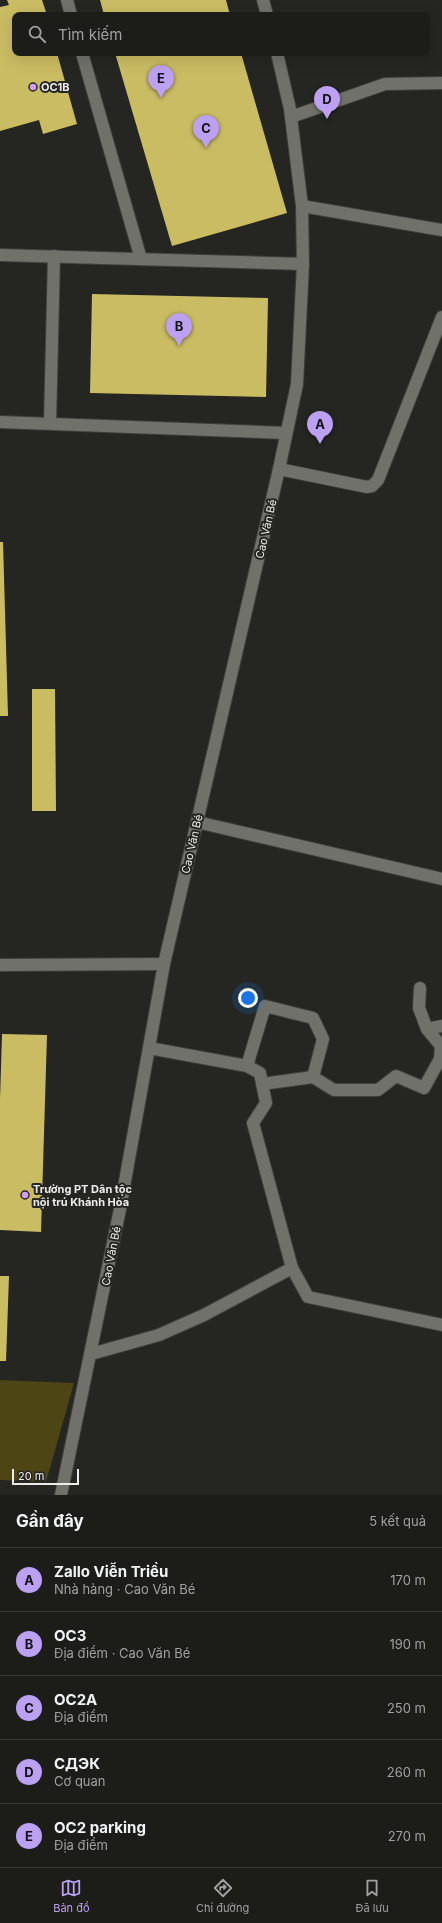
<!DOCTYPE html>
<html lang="vi">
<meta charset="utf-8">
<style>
:root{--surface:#1c1c19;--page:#252522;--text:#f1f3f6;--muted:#a0a1a2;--line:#3a3a38;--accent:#bca0f2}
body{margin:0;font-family:Inter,sans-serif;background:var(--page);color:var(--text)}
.scale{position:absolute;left:12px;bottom:10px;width:67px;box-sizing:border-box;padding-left:4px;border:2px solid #edecea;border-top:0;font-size:11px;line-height:14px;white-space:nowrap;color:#edecea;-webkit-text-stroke:3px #252521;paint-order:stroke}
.you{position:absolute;left:248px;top:998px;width:14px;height:14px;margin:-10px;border:3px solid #fff;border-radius:50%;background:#1a73e8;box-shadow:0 0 0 6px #1a73e833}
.badge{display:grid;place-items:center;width:26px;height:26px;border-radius:50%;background:var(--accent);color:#111;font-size:13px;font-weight:700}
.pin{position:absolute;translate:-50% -33px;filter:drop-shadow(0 1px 2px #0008)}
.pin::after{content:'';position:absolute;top:21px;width:14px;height:12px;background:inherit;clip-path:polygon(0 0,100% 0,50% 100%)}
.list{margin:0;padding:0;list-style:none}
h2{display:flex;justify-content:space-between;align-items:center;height:52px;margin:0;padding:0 16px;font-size:17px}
h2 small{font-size:13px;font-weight:400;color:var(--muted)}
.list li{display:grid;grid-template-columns:26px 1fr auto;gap:12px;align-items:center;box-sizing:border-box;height:64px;padding:0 16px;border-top:1px solid var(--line)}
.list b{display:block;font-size:15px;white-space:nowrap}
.list p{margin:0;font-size:13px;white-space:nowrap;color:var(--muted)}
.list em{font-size:13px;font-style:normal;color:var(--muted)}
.icon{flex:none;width:22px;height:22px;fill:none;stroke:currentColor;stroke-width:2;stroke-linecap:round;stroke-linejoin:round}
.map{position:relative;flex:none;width:442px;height:1495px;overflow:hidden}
.search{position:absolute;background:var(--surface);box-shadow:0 4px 16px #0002;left:12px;right:12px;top:12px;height:44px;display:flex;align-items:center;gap:10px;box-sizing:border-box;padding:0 14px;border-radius:8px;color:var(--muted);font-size:15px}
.sheet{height:372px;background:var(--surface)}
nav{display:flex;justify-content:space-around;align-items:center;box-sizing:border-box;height:56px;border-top:1px solid var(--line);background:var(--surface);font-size:11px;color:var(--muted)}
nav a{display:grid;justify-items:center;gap:2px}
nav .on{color:var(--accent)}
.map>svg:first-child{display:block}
</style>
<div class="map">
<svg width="442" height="1495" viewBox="0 0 442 1495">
<rect width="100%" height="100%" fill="#252521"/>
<!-- green -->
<polygon fill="#4d4514" points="0,1380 74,1383 46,1482 0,1480"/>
<!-- building -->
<g fill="#cabc63">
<polygon points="7,0 42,0 47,15 15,15 15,53 57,53 77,124 43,134 39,120 0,131 0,7 9,5"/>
<polygon points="100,0 226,0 230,15 104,15"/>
<polygon points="115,53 241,53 287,213 172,246"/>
<polygon points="92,294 268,298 266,397 90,393"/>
<polygon points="0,542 3,542 8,716 0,716"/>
<polygon points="32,689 55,689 56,811 32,811"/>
<polygon points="2,1034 47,1035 41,1232 0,1230 0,1100"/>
<polygon points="0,1276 9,1276 6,1361 0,1361"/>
</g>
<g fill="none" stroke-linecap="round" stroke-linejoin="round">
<defs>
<g id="lane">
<polyline points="302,206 442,230"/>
<polyline points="197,822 442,879"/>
<polyline points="427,1029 442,1026"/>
<polyline points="247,1066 265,1006 313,1018 323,1039 313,1077 334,1090 378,1090 396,1076 424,1088 440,1059 441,1046 427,1029 419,1008 420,988"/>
<polyline points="262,1084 313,1077"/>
<polyline points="292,1268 308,1297 442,1325"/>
<polyline points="91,1354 159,1335 204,1315 292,1268 253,1123 266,1103 260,1073 247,1066 149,1048"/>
</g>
<g id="street">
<polyline points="67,0 71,15"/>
<polyline points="263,0 267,15"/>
<polyline points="82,53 141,259"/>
<polyline points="277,53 290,109 302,206 303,264 297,384 279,469"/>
<polyline points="291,117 385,84 442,83"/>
<polyline points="0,255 303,264"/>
<polyline points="0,422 286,433"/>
<polyline points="50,423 54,256"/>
<polyline points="0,965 164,964"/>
<polyline points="61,1495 120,1209 164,964 279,469 367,487 372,486 378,480 442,317"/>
</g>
</defs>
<!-- lane casing -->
<use href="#lane" stroke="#3f3f3c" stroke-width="14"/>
<!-- street casing -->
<use href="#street" stroke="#3f3f3c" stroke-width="14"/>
<!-- lane -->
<use href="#lane" stroke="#71716c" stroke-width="12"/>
<!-- street -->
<use href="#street" stroke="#71716c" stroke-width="12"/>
</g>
<!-- markers -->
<g fill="#d49cfb" stroke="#252521" stroke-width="1.5">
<circle cx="33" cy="87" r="4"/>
<circle cx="25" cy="1195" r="4"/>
</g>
<g text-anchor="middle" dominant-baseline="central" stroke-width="4" stroke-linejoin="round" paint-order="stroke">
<!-- poi labels -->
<g font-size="11" font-weight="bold" fill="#edecea" stroke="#252521" text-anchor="start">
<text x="41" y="87">OC1B</text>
<text x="33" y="1189">Trường PT Dân tộc<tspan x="33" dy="13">nội trú Khánh Hòa</tspan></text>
</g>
<!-- street labels -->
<g font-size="11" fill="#edecea" stroke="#252521">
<text transform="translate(266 529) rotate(-77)">Cao Văn Bé</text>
<text transform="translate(192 844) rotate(-77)">Cao Văn Bé</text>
<text transform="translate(111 1256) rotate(-79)">Cao Văn Bé</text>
</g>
</g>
</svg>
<div class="scale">20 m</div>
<div class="you"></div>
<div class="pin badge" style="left:320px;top:444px">A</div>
<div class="pin badge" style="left:179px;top:346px">B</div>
<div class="pin badge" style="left:206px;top:148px">C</div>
<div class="pin badge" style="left:327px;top:119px">D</div>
<div class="pin badge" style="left:161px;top:98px">E</div>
<div class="search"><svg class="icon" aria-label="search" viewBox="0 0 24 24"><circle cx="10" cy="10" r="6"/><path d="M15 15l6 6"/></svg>Tìm kiếm</div>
</div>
<section class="sheet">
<h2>Gần đây<small>5 kết quả</small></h2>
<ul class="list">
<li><span class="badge">A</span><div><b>Zallo Viễn Triều</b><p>Nhà hàng · Cao Văn Bé</p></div><em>170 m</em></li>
<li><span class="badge">B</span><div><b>OC3</b><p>Địa điểm · Cao Văn Bé</p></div><em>190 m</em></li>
<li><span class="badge">C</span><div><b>OC2A</b><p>Địa điểm</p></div><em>250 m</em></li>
<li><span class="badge">D</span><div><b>СДЭК</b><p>Cơ quan</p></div><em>260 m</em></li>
<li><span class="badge">E</span><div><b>OC2 parking</b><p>Địa điểm</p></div><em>270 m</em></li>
</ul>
</section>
<nav>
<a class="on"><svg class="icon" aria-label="map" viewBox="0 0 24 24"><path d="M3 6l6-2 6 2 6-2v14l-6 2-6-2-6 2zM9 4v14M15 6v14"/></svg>Bản đồ</a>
<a><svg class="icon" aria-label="directions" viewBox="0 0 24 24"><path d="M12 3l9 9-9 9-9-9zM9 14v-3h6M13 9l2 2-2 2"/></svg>Chỉ đường</a>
<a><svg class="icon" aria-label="saved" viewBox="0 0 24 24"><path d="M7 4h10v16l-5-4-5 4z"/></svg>Đã lưu</a>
</nav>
